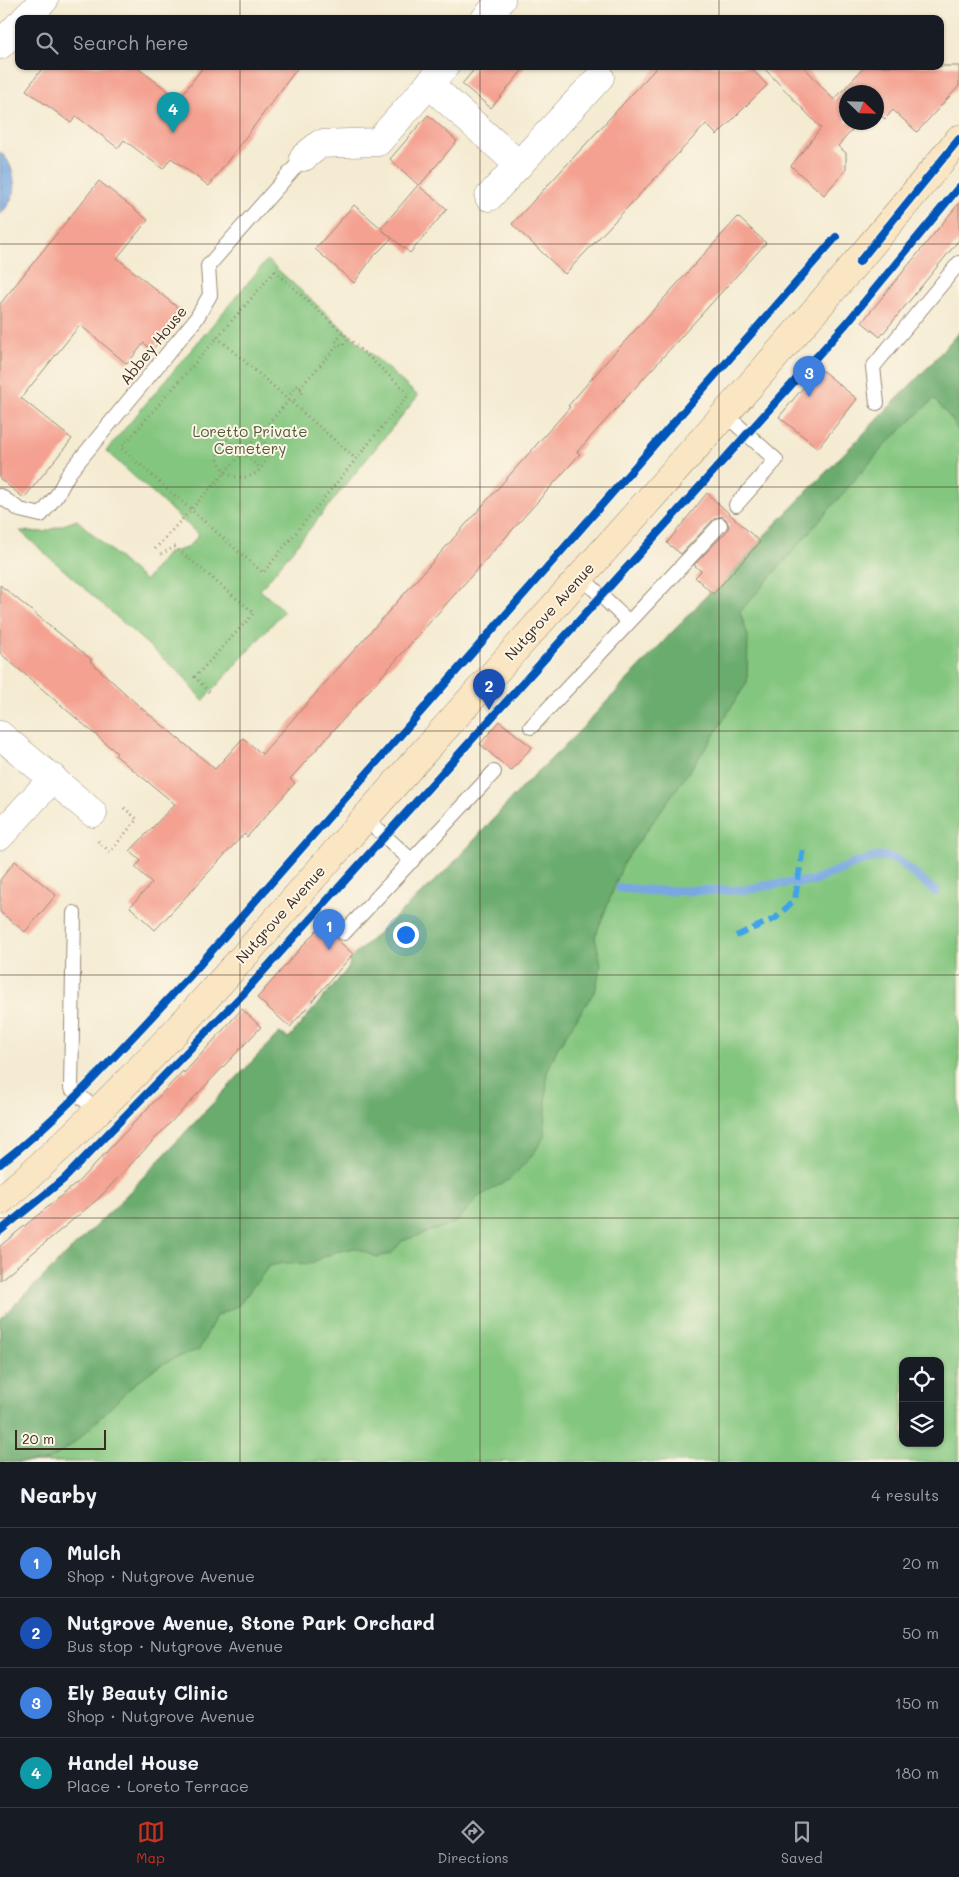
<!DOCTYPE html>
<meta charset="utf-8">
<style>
:root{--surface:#171b24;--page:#20242c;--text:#f1f3f6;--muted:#9ea1a6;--line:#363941;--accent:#c8321e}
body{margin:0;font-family:Mali,sans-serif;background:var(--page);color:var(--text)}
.controls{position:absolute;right:15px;bottom:15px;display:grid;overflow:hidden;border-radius:10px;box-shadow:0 1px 4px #0004}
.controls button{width:45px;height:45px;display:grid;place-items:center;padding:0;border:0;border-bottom:1px solid var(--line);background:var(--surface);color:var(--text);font:25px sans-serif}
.compass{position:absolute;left:839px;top:85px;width:45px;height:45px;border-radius:50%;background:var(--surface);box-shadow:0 1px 4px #0004;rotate:113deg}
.scale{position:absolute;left:15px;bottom:12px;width:91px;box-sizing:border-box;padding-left:5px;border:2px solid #3b2a1e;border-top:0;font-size:14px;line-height:18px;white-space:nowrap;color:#3b2a1e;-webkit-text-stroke:4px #fcf5e5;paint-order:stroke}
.you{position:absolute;left:405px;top:934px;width:18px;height:18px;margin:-12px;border:4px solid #fff;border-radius:50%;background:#1a73e8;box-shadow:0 0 0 8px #1a73e833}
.badge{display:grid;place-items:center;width:32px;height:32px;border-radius:50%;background:var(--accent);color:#fff;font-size:16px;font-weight:700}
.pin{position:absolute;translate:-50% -41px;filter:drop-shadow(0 1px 2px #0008)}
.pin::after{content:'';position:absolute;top:26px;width:18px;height:15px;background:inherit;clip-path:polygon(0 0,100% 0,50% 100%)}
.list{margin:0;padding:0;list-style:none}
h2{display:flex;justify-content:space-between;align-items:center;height:65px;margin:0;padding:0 20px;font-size:21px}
h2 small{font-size:16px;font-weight:400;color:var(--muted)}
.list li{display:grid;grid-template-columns:32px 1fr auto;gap:15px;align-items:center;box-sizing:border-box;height:70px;padding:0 20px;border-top:1px solid var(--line)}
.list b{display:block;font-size:19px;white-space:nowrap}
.list p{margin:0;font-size:16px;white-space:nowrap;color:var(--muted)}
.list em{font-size:16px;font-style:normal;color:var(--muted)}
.icon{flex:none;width:28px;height:28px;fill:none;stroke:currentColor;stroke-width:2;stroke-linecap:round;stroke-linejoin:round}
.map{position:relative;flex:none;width:959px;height:1462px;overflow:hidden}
.search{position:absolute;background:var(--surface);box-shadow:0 1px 4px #0004;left:15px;right:15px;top:15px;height:55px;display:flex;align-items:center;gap:12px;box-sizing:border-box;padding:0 18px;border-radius:10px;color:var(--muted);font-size:19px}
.sheet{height:345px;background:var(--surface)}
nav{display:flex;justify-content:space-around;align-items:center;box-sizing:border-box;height:70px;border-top:1px solid var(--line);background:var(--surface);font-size:14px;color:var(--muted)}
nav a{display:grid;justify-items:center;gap:2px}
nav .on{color:var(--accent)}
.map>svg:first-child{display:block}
</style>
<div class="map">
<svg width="959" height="1462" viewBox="0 0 959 1462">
<rect width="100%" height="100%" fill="#fcf5e5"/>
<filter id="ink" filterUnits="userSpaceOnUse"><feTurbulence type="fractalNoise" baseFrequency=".02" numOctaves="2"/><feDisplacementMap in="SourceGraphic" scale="10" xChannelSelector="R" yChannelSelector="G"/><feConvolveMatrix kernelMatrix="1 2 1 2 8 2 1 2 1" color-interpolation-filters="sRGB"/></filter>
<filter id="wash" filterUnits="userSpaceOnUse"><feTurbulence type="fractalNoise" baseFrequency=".0096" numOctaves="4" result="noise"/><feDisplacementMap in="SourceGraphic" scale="20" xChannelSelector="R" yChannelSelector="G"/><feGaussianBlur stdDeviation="1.12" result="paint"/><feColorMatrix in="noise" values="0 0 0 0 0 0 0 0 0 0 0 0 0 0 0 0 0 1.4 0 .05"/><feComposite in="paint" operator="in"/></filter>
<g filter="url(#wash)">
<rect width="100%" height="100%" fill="#f4ebd2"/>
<!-- green -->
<g fill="#83c67f" stroke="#5f784e" fill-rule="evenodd">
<polygon points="267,260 418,396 260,590 284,611 203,701 183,676 20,531 44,532 77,520 145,581 168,553 187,548 199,535 106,451"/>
<path d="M959,332V1462H0V1319L117,1205L279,1033L289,1038L349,967L350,959L450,867L525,784L567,744L727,574L933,362ZM903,1361H940V1443H903Z"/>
</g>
<!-- forest -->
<path fill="#6aab6e" stroke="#526a46" d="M959,332V434L953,421L934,399L886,444L740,612L748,636L747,682L708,745L624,862L595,937L601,964L596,989L557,1049L547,1073L545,1135L533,1155L510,1179L478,1197L457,1222L402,1241L391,1254L377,1257L355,1248L335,1252L309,1264L283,1263L269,1266L239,1305L216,1316L199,1350C177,1356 159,1364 141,1379C117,1397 70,1456 42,1462C30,1462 13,1462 0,1462V1319L117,1205L279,1033L289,1038L349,967L350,959L450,867L525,784L567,744L727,574L933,362Z"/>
<!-- water -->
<path fill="#78a7e1" stroke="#5a6880" d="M0,152C11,160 17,181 13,195C11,202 5,209 0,215Z"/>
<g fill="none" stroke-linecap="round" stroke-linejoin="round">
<!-- stream -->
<polyline stroke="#78a7e1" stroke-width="9" points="620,888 654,891 745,890 776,884 813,881 858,862 881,856 896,859 936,892"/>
</g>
<g id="blocks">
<!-- building -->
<g fill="#f4a191">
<polygon points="44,66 135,66 179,99 204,66 299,66 209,186 171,158 163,169 124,140 118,148 76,116 71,123 26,90"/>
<polygon points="477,66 526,66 491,108 462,84"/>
<polygon points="658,66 749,66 767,85 717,135 706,124 565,274 512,224"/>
<polygon points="762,66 803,66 834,100 865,66 959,66 959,86 917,132 893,110 885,119 876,112 876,92 846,92 846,122 859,122 838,146 846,153 846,170 824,195 791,166 821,128"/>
<polygon points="428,115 457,141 419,186 447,209 410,253 381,229 392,238 372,258 354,283 315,249 354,205 381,228 400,206 418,185 390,159"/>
<polygon points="99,181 148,220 117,258 183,312 152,350 144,343 127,364 80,325 21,398 72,439 24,498 0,479 0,304"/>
<polygon points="959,203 959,240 880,337 862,322"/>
<polygon points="738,217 766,243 577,452 580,454 290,779 295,783 247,837 244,834 155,930 130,907 152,883 135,867 141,861 130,851 175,804 115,755 117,753 0,653 0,585 92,660 90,661 139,706 215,769 243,738 262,754 570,407 568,406 606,362"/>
<polygon points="819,368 857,399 818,448 779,417"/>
<polygon points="707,493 760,542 713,594 695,577 701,571 694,565 727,531 729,526 726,519 722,516 714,519 681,554 667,543"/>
<polygon points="499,721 532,747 511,771 480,744"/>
<polygon points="15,861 56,895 25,932 0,912 0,880"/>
<polygon points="321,925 353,954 290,1027 257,998"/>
<polygon points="242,1009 261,1027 98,1199 0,1280 0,1246 77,1183 183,1071 184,1073"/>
</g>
</g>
</g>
<g filter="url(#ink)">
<use href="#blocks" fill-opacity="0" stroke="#988a78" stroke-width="1"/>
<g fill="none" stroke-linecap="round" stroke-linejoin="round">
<defs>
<g id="service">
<polyline points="877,403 873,367 959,263"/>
<polyline points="725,414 776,460 736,505"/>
<polyline points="0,496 20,510 41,515 57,495 69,473 196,319 210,295 208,266 304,157"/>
<polyline points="580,576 629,622"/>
<polyline points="531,727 720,525"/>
<polyline points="365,818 412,861"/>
<polyline points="74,913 71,1088 97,1111"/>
<polyline points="344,933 494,772"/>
</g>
<g id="minor">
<polyline points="25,19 44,0"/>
<polyline points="485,19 501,0"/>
<polyline points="0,45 19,25"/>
<polyline points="429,84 519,165"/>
<polyline points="304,157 320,144 378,142 445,66"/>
<polyline points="489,197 600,77"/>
<polyline points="0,735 93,813"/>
<polyline points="0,836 53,778"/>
</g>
<path id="secondary" d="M0,1201C155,1069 284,908 420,756C602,552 786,351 959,139"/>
</defs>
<!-- service casing -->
<use href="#service" stroke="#988a78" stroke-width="16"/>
<!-- minor casing -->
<use href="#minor" stroke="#988a78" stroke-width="29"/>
<!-- secondary casing -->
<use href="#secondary" stroke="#988a78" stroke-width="29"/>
<!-- path -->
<g stroke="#988a78" stroke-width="3" stroke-dasharray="1 4" stroke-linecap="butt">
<polygon points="275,271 409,394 263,573 121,448"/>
<polyline points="343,334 336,341 342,346 348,339"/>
<polyline points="217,337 356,459"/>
<polyline points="300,388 339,344"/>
<polyline points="287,398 297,386 303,391 292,403"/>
<polyline points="223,436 237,448"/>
<path d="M239,456L225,472C203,445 231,415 259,434L245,449"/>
<polyline points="246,456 261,469"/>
<path d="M155,549L225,472C252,490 280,459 259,434L289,400"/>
<polyline points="161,554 175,547 254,613 195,677 210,693"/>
<polyline points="98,841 110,852 137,819 123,807"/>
</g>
<!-- service -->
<use href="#service" stroke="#fff" stroke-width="14"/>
<!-- minor -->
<use href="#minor" stroke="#fff" stroke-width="28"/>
<!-- secondary -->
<use href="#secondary" stroke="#fbe6c3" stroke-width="28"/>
<!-- quiet -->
<polyline stroke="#3fa3ea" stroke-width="6" stroke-dasharray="12 6" stroke-linecap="butt" points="736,936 776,918 795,899 803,848"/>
<defs>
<g id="cycleway">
<polyline points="859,262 959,139"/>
<path d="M0,1164C69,1110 128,1041 188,978L836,237"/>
<polyline points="0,1231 64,1179 242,995 846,324 959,187"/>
</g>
</defs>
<!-- cycleway casing -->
<use href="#cycleway" stroke="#fcf5e5" stroke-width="11"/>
<!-- cycleway -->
<use href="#cycleway" stroke="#0057b8" stroke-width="8"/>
</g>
</g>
<!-- grid -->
<path fill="none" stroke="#3b2a1e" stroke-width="1" stroke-opacity="0.55" d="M240,0V19M480,0V19M719,0V19M240,66V1462M480,66V1462M719,66V1462M0,244H959M0,487H959M0,731H959M0,975H959M0,1218H959"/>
<g text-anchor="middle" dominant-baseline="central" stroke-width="4" stroke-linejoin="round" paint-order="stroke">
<!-- street labels -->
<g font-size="15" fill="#3b2a1e" stroke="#fcf5e5">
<text transform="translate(153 345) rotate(-51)">Abbey House</text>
<text transform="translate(549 611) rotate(-48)">Nutgrove Avenue</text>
<text transform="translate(280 914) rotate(-48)">Nutgrove Avenue</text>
</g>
<!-- park labels -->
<g font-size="15" fill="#51593b" stroke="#fcf5e5">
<text x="250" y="431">Loretto Private<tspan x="250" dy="17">Cemetery</tspan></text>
</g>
</g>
</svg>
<div class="controls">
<button><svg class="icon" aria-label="locate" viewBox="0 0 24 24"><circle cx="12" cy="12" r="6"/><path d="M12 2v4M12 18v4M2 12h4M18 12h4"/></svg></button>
<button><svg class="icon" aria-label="layers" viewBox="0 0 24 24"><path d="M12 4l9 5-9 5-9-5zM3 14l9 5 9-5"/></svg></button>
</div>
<svg class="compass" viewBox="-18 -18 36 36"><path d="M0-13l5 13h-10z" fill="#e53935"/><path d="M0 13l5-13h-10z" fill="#9ea1a6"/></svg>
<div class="scale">20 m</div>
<div class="you"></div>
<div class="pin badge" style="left:329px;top:950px;background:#3f7fe0">1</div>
<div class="pin badge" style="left:489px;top:710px;background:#1a4fb4">2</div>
<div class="pin badge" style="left:809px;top:397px;background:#3f7fe0">3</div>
<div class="pin badge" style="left:173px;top:133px;background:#0f9aa8">4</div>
<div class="search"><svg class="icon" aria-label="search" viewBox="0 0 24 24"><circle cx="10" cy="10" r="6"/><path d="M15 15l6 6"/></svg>Search here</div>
</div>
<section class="sheet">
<h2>Nearby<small>4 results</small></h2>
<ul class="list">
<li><span class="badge" style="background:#3f7fe0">1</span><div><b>Mulch</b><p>Shop · Nutgrove Avenue</p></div><em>20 m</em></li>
<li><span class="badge" style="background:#1a4fb4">2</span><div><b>Nutgrove Avenue, Stone Park Orchard</b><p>Bus stop · Nutgrove Avenue</p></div><em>50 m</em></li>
<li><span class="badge" style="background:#3f7fe0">3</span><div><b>Ely Beauty Clinic</b><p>Shop · Nutgrove Avenue</p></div><em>150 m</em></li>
<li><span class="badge" style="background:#0f9aa8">4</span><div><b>Handel House</b><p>Place · Loreto Terrace</p></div><em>180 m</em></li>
</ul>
</section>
<nav>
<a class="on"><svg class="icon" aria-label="map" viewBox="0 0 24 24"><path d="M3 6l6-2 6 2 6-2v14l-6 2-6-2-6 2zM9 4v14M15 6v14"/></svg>Map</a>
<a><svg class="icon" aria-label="directions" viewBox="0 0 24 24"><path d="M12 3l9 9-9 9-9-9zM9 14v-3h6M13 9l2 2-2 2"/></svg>Directions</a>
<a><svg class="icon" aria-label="saved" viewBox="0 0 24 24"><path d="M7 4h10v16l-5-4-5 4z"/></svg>Saved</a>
</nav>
